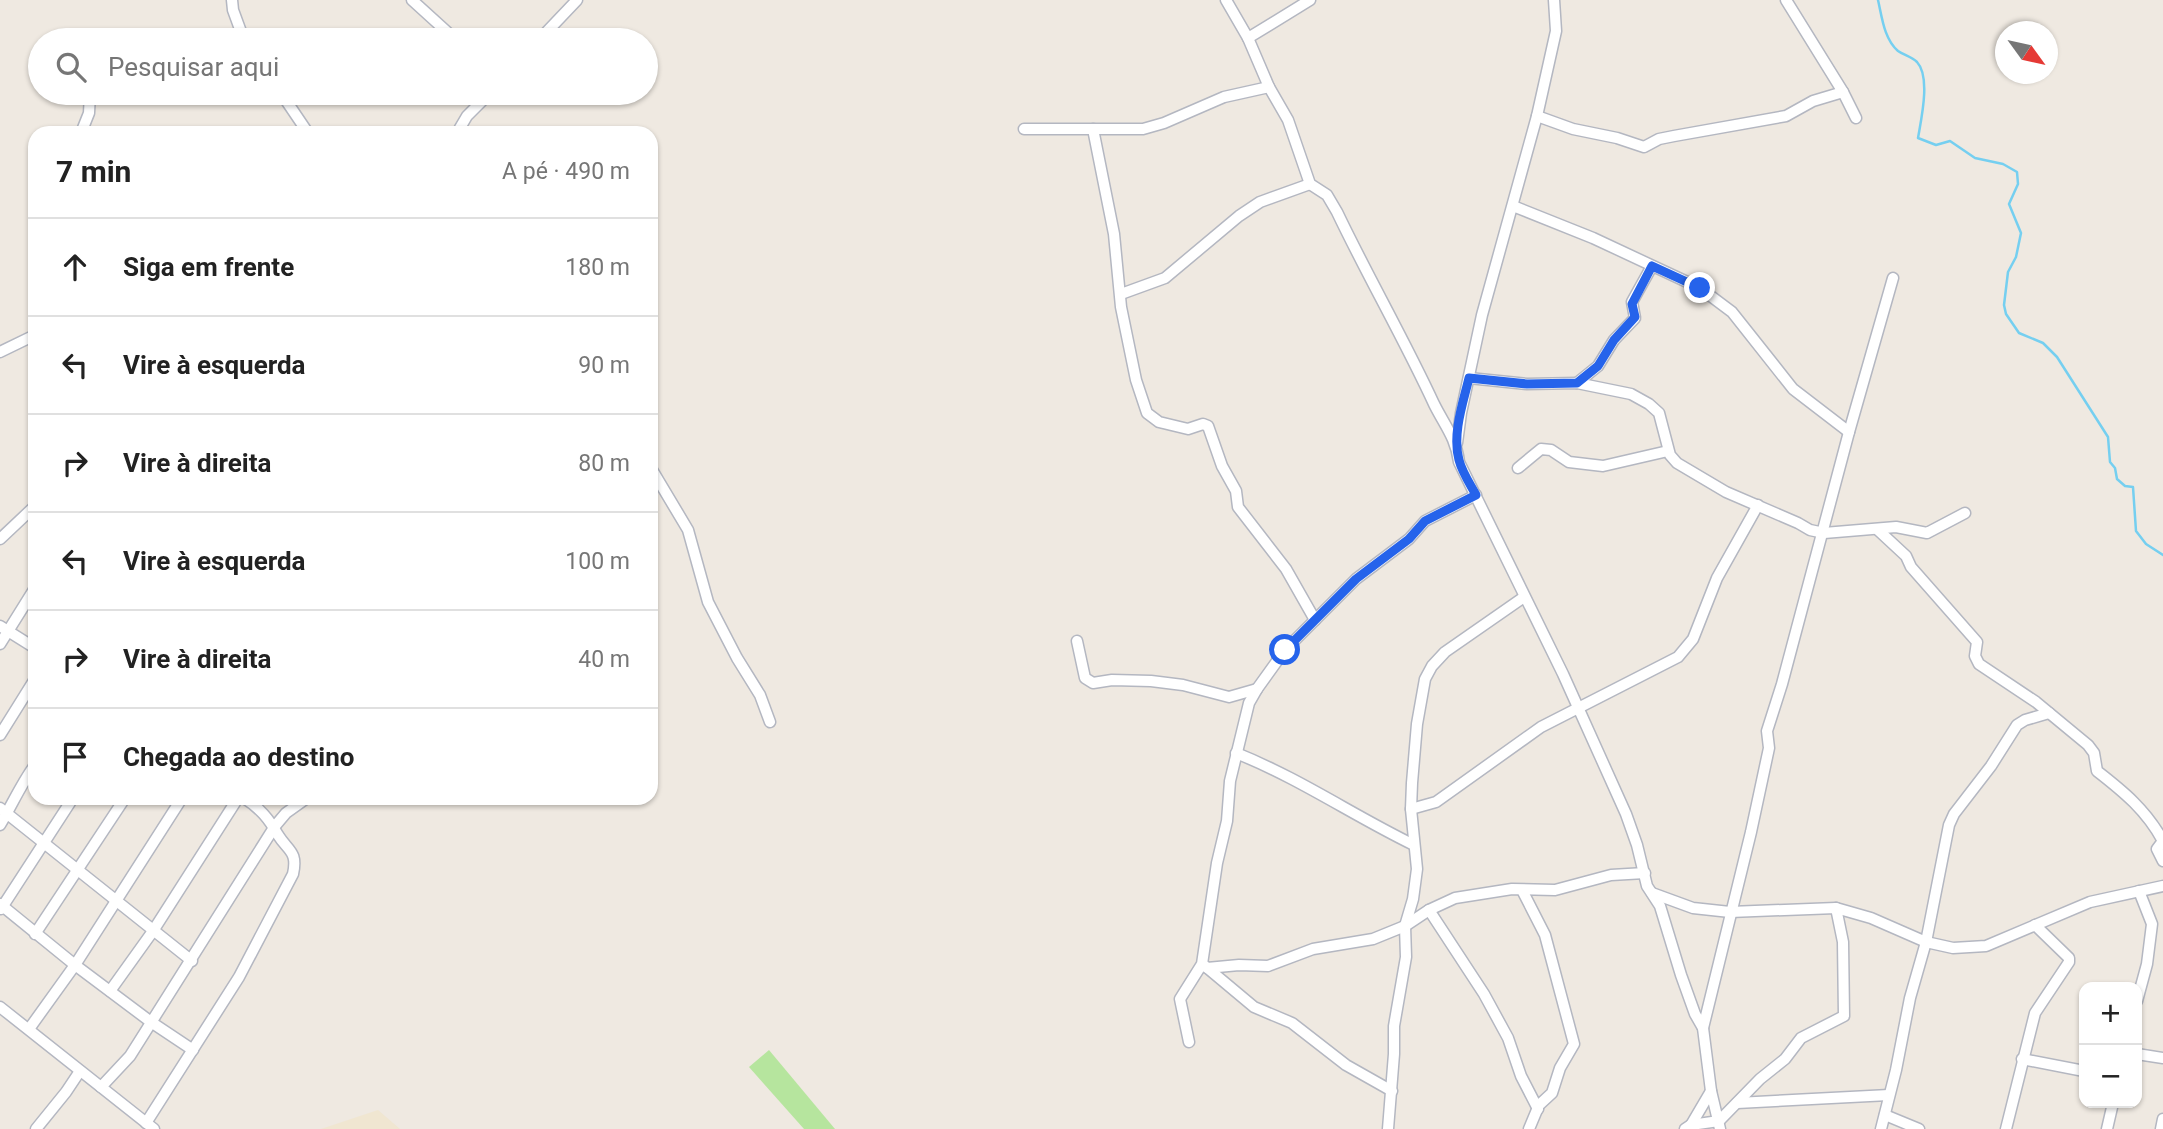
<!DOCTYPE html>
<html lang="pt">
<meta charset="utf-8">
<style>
:root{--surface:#fff;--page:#f6f6f6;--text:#222;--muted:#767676;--line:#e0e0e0}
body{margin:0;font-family:Roboto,sans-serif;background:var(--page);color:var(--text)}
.controls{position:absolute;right:21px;bottom:21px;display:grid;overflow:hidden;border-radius:14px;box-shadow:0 2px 5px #0004}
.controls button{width:63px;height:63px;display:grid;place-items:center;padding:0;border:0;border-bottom:2px solid var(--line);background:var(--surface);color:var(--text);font:35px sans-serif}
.compass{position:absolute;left:1995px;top:21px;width:63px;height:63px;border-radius:50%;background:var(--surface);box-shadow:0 2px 5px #0004;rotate:123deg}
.stop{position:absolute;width:21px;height:21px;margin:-16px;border:5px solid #2563eb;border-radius:50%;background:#fff}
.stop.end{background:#2563eb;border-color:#fff;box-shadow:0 2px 7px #0008}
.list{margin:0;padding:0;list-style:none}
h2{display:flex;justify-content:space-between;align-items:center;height:91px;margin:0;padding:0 28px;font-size:30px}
h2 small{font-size:23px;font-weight:400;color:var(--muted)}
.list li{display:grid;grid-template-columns:46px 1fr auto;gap:21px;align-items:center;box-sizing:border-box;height:98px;padding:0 28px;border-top:2px solid var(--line)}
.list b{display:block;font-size:26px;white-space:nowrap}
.list em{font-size:23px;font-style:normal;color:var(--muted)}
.icon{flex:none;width:38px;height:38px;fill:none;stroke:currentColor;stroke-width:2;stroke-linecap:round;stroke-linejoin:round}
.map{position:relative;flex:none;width:2163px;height:1129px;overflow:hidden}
.search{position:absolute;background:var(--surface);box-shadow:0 2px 5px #0004;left:28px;top:28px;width:630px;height:77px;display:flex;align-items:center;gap:18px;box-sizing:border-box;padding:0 24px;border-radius:38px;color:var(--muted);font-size:26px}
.panel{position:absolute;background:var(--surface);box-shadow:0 2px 5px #0004;left:28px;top:126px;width:630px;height:679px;border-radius:21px}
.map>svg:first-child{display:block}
</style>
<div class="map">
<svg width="2163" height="1129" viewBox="0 0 2163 1129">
<rect width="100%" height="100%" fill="#efe9e1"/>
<!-- education -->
<polygon fill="#f0e6d1" points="378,1110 400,1129 321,1129"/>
<!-- green -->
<polygon fill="#b6e59e" points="769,1050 835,1129 804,1129 749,1067"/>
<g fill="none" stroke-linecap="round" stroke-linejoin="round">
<!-- stream -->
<path stroke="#75cff0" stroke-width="2.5" d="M1878,0C1882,17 1884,39 1898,51C1904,55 1912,57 1917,62C1931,77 1921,120 1918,138L1936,145L1950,141L1975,158L2003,164L2017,172L2018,184L2009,204L2021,233L2016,257L2008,272L2004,305L2006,314L2019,333L2043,343L2057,357L2108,437L2110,462L2115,468L2117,479L2125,486L2133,487L2136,531L2146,544L2163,555"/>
<defs>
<g id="minor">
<polyline points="232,0 233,10 244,40"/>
<polyline points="412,0 456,40"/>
<path d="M1226,0L1248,38L1269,87L1288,120L1310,184L1327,195L1337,212C1368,277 1404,339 1434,404C1445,426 1456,438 1459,462L1563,674L1626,814L1637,845L1647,886L1660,906L1681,975L1695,1014L1703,1028L1711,1091L1720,1129"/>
<polyline points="1786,0 1843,92 1856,118"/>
<polyline points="1248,38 1310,0"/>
<polyline points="539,40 577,0"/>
<polyline points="281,93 308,133"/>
<polyline points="1537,116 1573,129 1617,138 1644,147 1659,139 1674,136 1786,116 1813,101 1843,92"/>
<polyline points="1024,129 1143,129 1164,123 1224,97 1269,87"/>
<polyline points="1093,129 1114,234 1121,307 1136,380 1147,413 1159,422 1188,429 1203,424 1208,426 1222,466 1236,491 1238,507 1286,569 1315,620"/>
<polyline points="81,133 89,113 90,93"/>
<polyline points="457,133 467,116 490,93"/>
<polyline points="1513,206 1593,238 1700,288 1732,312 1793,389 1849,432"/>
<polyline points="1121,294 1165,278 1239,216 1260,202 1310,184"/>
<polyline points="0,352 35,335"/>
<polyline points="1469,378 1527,384 1577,383 1631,394 1649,404 1659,413 1670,455 1677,463 1726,492 1798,523 1810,530 1824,533 1896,527 1927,533 1965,513"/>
<polyline points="1577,383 1598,366 1614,340 1635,318 1632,302 1652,266"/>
<polyline points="1457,443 1461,413 1482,315 1537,116 1556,31 1554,0"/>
<polyline points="651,468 688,530 708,602 737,658 760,695 770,722"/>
<polyline points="1518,468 1541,449 1551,450 1569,462 1603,466 1668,451"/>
<path d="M1878,530L1906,556L1911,567L1977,642L1975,656L1979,664L2036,702L2088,745L2094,753L2097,771C2124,792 2146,810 2163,841L2157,849L2163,861"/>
<polyline points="0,539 35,506"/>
<polyline points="0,626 35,648"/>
<polyline points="1077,641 1085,678 1093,683 1112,680 1151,681 1183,685 1229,697 1257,689"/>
<polyline points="0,644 35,588"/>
<polyline points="0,735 35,679"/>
<path d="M1236,753C1299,778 1354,816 1414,845"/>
<polyline points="0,808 192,961"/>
<polyline points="1411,809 1436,802 1541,727 1678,657 1693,639 1717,578 1758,505"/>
<path d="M0,825C12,805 21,784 35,765"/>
<polyline points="1522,890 1545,935 1574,1044 1560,1068 1552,1093 1539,1105 1529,1129"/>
<polyline points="1652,893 1693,908 1730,912 1836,908 1871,918 1926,942 1953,948 1986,946 2090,902 2163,886"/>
<polyline points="0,904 75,965 151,1022 193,1050"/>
<polyline points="1,909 73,798"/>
<polyline points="1429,910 1484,994 1508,1038 1521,1076 1538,1109"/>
<polyline points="35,934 125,798"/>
<polyline points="1205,966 1254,1007 1292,1023 1346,1065 1392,1091"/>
<polyline points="1207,968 1239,965 1268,966 1313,949 1373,939 1405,926 1429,910 1455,898 1512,889 1555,890 1611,875 1645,873"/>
<polyline points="110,991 153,931 238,798"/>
<polyline points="2137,1001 2147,964 2152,924 2139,891"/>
<polyline points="0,1007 154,1129"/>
<polyline points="1703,1028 1751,832 1769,748 1767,731 1782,684 1849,432 1893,278"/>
<polyline points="29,1029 75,965 182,798"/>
<polyline points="1189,1042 1180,999 1202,964 1217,863 1227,821 1230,781 1249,703 1257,689 1285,650 1356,579 1409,539 1425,521 1476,495"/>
<polyline points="2137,1054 2163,1058"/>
<polyline points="2022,1059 2084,1071"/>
<polyline points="101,1087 130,1056 275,826 286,813 307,798"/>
<polyline points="1737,1103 1889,1095"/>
<polyline points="1885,1115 1919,1129"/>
<path d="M146,1123L239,977L293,874C298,851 288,851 278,835C269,819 260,808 244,798"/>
<polyline points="1691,1125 1711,1091"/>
<polyline points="36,1129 66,1092 80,1071"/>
<polyline points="1388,1129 1394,1054 1394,1026 1406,957 1405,926 1413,899 1417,869 1411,809 1412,783 1417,724 1425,679 1432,666 1445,652 1524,597"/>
<polyline points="1685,1129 1691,1125 1719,1121 1760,1079 1785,1059 1801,1038 1844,1016 1843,942 1836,908"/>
<polyline points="1881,1129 1896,1070 1910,998 1926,942 1949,825 1954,814 1991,766 2017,725 2025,720 2049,713"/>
<polyline points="2006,1129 2035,1013 2069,962 2069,958 2035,925"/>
<polyline points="2107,1129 2113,1103"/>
<polyline points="2161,1129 2163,1119"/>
</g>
</defs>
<!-- minor casing -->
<use href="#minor" stroke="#b4b7c1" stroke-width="13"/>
<!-- minor -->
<use href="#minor" stroke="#fff" stroke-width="10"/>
</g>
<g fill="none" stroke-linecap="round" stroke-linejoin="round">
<!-- route -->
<path stroke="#2563eb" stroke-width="9" d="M1285,650L1356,579L1409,539L1425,521L1476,495C1470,484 1462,472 1459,460C1452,434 1463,403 1469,378L1527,384L1577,383L1598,366L1614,340L1635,317L1632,304L1652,266L1700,288"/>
</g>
</svg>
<div class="controls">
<button>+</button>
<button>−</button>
</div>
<svg class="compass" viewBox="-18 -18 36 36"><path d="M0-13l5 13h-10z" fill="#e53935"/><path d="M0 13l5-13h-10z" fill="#767676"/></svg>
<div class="stop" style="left:1285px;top:650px"></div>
<div class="stop end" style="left:1700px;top:288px"></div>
<div class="search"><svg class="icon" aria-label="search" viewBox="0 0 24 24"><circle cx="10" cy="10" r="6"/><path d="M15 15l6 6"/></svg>Pesquisar aqui</div>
<section class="panel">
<h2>7 min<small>A pé · 490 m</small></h2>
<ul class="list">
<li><svg class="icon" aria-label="ahead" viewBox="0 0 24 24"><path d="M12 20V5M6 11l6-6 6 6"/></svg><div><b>Siga em frente</b></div><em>180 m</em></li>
<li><svg class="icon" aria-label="left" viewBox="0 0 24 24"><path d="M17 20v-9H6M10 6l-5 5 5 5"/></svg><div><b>Vire à esquerda</b></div><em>90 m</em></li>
<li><svg class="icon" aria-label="right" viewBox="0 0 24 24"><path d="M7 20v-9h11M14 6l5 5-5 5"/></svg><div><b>Vire à direita</b></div><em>80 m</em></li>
<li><svg class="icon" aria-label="left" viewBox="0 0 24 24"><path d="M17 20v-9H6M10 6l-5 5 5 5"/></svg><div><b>Vire à esquerda</b></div><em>100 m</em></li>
<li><svg class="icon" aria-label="right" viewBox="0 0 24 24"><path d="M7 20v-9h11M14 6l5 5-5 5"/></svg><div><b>Vire à direita</b></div><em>40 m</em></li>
<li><svg class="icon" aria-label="arrive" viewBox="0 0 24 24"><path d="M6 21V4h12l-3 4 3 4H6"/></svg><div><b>Chegada ao destino</b></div></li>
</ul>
</section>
</div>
